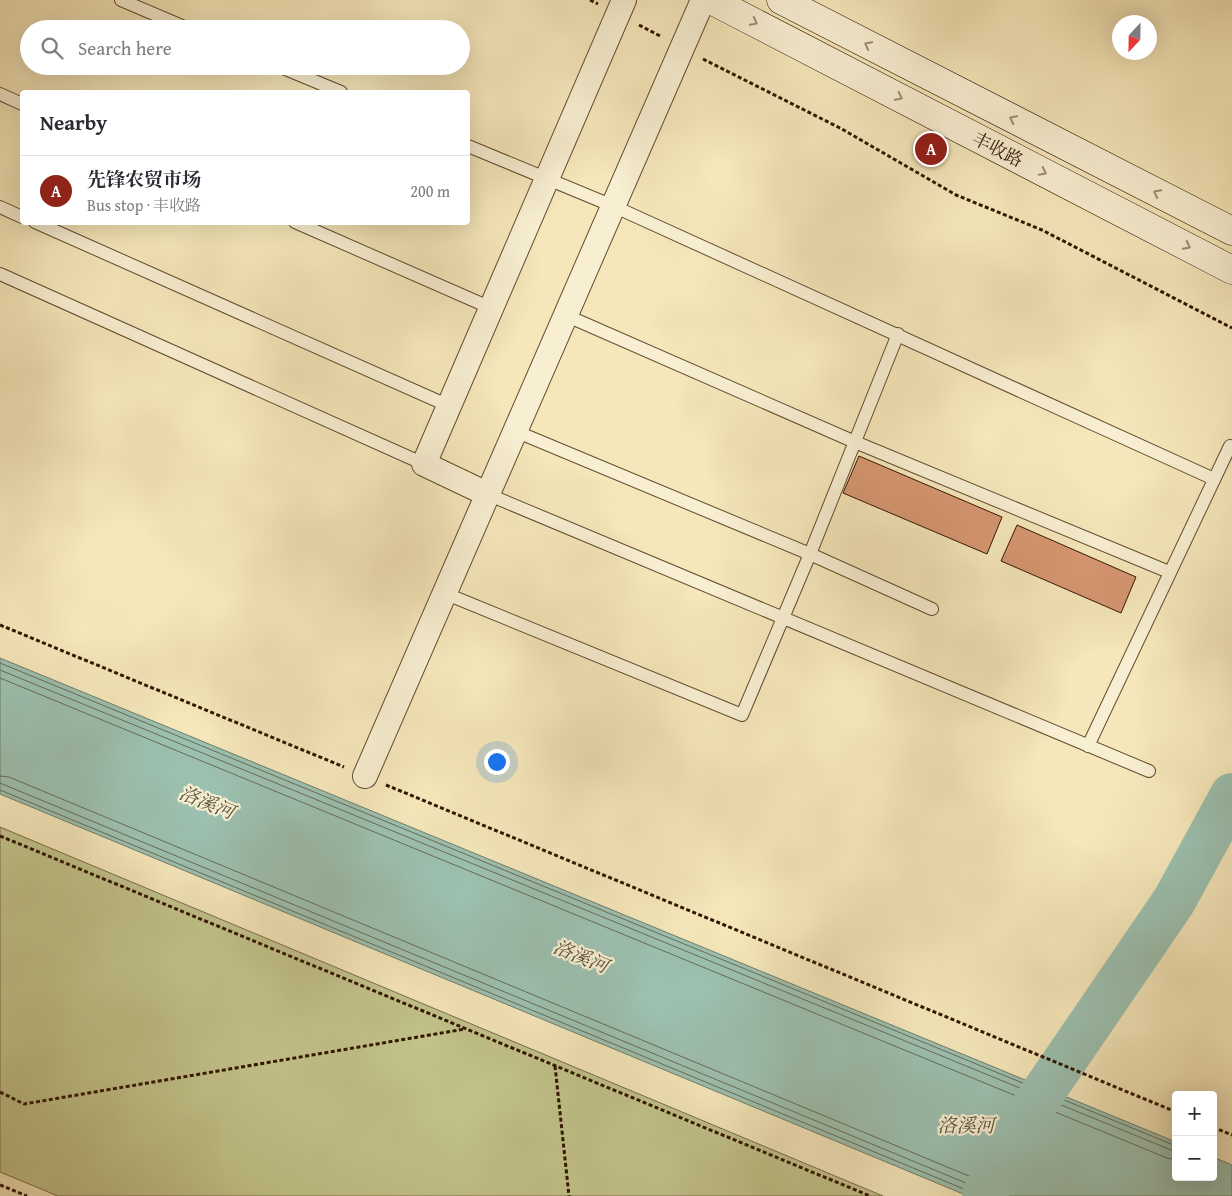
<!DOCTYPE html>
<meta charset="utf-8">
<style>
:root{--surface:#fff;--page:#f2f2f3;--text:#2b2b33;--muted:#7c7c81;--line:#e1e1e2;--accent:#8f2418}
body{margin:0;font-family:"Gentium Book Plus","Noto Serif SC",serif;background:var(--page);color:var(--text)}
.controls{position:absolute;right:15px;bottom:15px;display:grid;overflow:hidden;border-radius:5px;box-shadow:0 5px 20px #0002}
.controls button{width:45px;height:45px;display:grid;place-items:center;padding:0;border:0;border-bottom:1px solid var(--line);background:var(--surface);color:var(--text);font:25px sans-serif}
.compass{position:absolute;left:1112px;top:15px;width:45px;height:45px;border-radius:50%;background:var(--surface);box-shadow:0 5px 20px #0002;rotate:202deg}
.you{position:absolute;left:496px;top:761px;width:18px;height:18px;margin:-12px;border:4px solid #fff;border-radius:50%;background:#1a73e8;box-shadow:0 0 0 8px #1a73e833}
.badge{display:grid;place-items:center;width:32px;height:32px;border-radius:50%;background:var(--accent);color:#fff;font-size:16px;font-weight:700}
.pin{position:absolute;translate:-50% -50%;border:2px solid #fff;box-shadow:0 1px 5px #0006}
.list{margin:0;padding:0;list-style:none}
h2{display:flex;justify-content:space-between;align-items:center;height:65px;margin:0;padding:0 20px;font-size:21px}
h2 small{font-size:16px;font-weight:400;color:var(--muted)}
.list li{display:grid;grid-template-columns:32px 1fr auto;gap:15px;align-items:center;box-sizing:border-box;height:70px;padding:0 20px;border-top:1px solid var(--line)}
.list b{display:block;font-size:19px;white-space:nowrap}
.list p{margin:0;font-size:16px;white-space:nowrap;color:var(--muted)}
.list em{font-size:16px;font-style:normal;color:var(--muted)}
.icon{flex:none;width:28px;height:28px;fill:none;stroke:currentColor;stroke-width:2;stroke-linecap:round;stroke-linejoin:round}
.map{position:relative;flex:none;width:1232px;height:1196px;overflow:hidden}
.search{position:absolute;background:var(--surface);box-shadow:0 5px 20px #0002;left:20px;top:20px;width:450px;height:55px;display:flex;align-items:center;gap:12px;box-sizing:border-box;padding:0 18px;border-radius:28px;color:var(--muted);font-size:19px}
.panel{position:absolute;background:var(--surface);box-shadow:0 5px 20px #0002;left:20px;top:90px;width:450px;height:135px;border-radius:5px}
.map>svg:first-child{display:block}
</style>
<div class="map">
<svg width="1232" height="1196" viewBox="0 0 1232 1196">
<rect width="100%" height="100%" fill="#f5e7ba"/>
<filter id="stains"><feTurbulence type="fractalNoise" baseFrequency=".004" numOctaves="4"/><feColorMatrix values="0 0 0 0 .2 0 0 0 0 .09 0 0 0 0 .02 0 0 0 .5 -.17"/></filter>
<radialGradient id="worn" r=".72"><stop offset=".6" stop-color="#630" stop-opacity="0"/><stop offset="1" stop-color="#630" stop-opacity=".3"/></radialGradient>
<!-- green -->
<polygon fill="#c2c38b" stroke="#7a6c46" points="0,827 883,1196 58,1196 0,1172"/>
<!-- water -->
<polygon fill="#9cc0af" stroke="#727c69" points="0,658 1176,1142 1176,1177 1213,1177 1213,1157 1232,1165 1232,1196 968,1196 0,794"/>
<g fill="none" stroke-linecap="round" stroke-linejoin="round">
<!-- shore -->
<g stroke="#676a58" stroke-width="1">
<polyline points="0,663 1176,1146"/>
<polyline points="0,670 1176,1152"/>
<polyline points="0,678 1167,1158 1176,1160"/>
<polyline points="0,776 9,777 969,1176 979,1184 982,1196"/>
<polyline points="0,783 966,1183 972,1188 974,1196"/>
<polyline points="0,790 964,1189 968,1196"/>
</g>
<!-- river -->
<polyline stroke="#9cc0af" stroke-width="44" points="984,1196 1014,1135 1174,901 1232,795"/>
</g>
<!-- building -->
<g fill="#d79772" stroke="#321500">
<polygon points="859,456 1002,517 987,554 843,493"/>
<polygon points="1017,525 1136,577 1121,613 1001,561"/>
</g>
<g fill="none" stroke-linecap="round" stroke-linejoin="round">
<defs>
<g id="service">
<polyline points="121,0 189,29"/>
<polyline points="278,66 341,92"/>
<polyline points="0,94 22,104"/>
<polyline points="468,146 613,206 1214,479"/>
<polyline points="0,207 22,217"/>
<polyline points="35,222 449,406"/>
<polyline points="295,222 491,308"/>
<polyline points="0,274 424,464"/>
<polyline points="565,315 855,442 1169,572"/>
<polyline points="515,431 810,554 932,609"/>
<polyline points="487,494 1149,771"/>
<polyline points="444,593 742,715 810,554 898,334"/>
<polyline points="1088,746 1230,446"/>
</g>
<g id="minor">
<polyline points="487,494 424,464 624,0"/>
<polyline points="365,776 703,0"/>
</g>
<g id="secondary">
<polyline points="711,0 1232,270"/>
<polyline points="781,0 1232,231"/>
</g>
</defs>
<!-- service casing -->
<use href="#service" stroke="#634a2e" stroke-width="14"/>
<!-- minor casing -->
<use href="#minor" stroke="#634a2e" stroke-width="26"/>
<!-- secondary casing -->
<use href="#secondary" stroke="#321500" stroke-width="29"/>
<!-- path -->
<g stroke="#321500" stroke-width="3" stroke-dasharray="4 2.5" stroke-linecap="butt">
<polyline points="590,0 598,4"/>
<polyline points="639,25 662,37"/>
<polyline points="703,59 842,129 956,195 1042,230 1232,328"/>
<polyline points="0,625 344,767"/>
<polyline points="386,785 1176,1112"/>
<polyline points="0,836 870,1196"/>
<polyline points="555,1066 569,1196"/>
<polyline points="0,1092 24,1104 465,1029"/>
<polyline points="1213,1127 1232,1135"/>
<polyline points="0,1185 27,1196"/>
</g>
<!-- service -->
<use href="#service" stroke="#f8efd2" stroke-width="12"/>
<!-- minor -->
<use href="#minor" stroke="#f8efd2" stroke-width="24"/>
<!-- secondary -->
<use href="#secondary" stroke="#f8efd2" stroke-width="28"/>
</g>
<!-- one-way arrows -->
<defs><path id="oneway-chevron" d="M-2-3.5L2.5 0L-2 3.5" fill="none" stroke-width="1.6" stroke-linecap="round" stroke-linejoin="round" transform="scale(1.25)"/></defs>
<g stroke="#9f8d74">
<use href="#oneway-chevron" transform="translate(754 22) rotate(27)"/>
<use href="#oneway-chevron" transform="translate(868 45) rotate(-153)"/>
<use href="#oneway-chevron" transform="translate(899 97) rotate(27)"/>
<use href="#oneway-chevron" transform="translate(1013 119) rotate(-153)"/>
<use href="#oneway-chevron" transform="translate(1043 172) rotate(27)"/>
<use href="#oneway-chevron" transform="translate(1157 193) rotate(-153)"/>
<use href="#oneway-chevron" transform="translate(1187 246) rotate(27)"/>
</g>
<g text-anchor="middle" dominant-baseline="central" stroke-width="4.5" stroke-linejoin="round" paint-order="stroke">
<!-- street labels -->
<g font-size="18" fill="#321500" stroke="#f8efd2">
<text transform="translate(998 149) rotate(27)">丰收路</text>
</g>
<!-- water labels -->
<g font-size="19" font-style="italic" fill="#57513d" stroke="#f8efd2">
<text transform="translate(207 802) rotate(22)">洛溪河</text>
<text transform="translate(581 956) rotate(22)">洛溪河</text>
<text x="966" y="1125">洛溪河</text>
</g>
</g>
<rect width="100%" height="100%" filter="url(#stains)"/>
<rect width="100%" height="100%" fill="url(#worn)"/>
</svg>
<div class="controls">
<button>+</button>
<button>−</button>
</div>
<svg class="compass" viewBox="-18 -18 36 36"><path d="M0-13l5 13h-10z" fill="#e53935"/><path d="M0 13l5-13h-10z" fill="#7c7c81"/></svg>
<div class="you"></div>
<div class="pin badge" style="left:931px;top:149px">A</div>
<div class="search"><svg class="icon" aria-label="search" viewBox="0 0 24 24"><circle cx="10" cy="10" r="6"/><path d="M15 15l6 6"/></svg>Search here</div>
<section class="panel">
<h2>Nearby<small></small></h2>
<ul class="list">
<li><span class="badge">A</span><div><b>先锋农贸市场</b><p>Bus stop · 丰收路</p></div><em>200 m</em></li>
</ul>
</section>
</div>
